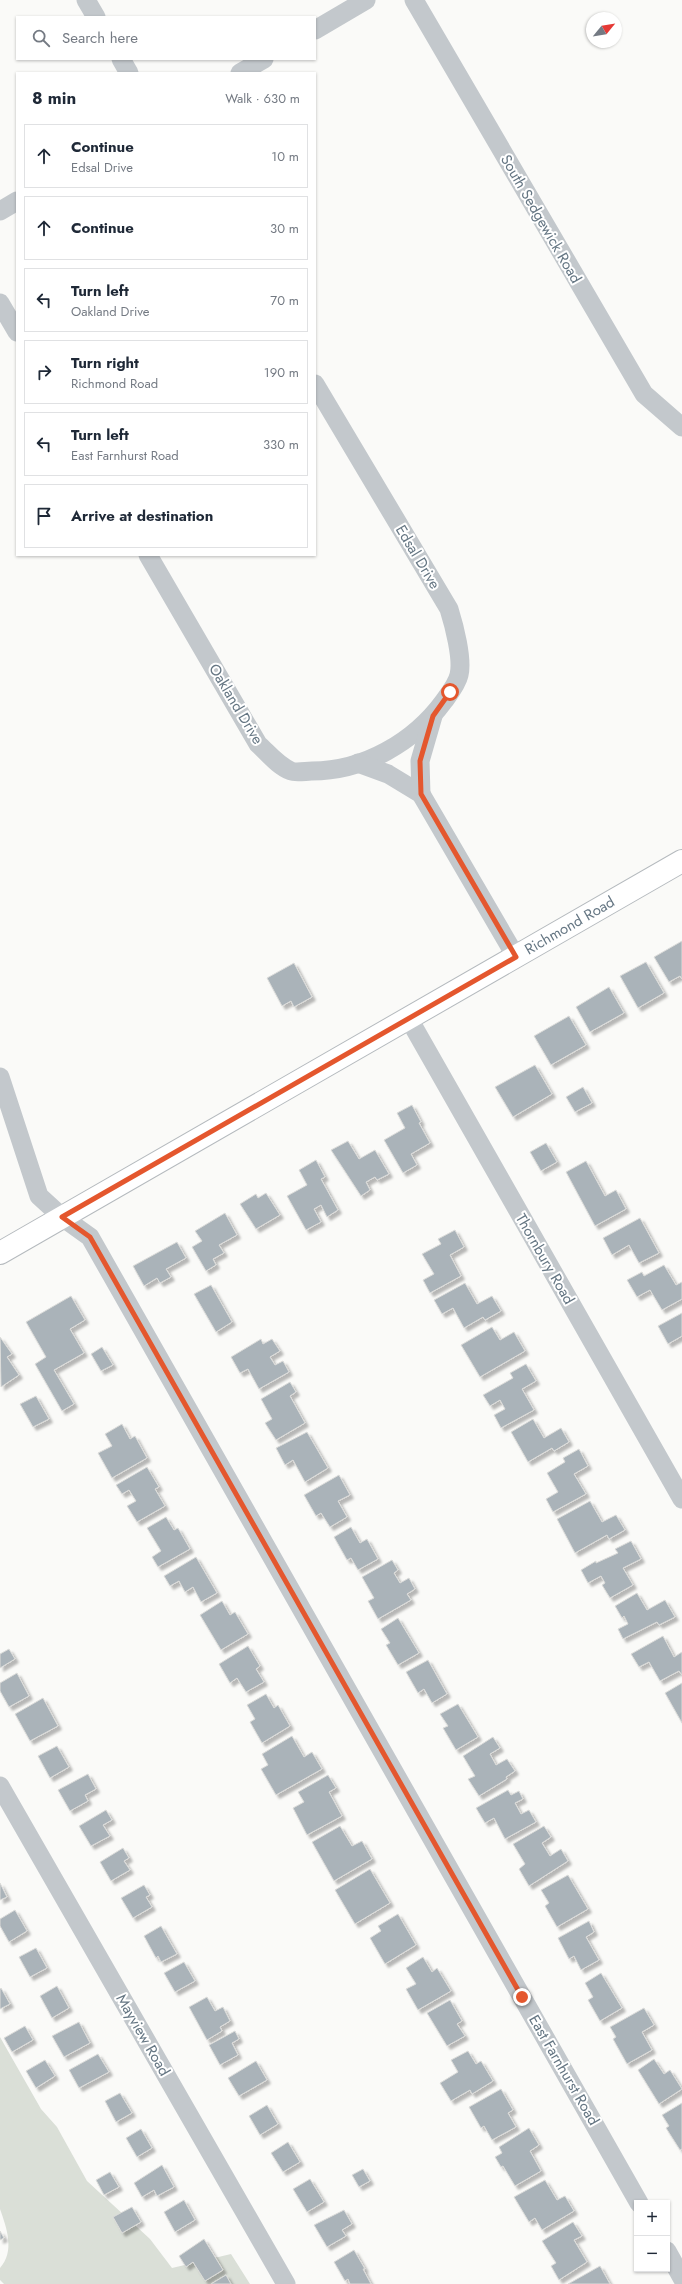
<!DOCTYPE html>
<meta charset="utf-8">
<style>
:root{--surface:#fff;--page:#f6f6f7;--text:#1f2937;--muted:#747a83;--line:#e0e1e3}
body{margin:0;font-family:Jost,sans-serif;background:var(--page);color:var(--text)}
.controls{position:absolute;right:12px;bottom:12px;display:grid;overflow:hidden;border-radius:0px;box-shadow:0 1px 3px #0004}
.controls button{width:36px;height:36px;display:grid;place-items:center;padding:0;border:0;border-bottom:1px solid var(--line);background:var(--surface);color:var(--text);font:20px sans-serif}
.compass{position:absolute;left:586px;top:12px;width:36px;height:36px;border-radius:50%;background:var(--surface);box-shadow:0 1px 3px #0004;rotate:60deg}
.stop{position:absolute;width:12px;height:12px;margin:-9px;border:3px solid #e4572e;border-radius:50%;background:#fff}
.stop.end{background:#e4572e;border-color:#fff;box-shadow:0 1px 4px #0008}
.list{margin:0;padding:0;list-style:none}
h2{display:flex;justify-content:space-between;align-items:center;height:52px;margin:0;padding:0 16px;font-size:17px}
h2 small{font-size:13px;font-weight:400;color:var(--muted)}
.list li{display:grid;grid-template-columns:26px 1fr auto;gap:12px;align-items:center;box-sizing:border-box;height:64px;margin:0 8px 8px;padding:0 8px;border:1px solid var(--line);border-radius:0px}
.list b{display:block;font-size:15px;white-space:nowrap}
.list p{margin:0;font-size:13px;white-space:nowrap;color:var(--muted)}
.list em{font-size:13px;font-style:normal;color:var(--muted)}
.icon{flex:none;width:22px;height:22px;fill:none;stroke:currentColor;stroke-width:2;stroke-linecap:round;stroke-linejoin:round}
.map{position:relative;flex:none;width:682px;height:2284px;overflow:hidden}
.search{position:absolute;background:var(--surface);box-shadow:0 1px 3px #0004;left:16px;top:16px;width:300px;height:44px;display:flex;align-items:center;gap:10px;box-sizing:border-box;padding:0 14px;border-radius:0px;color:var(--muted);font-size:15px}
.panel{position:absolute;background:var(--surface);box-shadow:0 1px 3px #0004;left:16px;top:72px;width:300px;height:484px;border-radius:0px}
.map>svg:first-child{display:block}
</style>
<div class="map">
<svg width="682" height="2284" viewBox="0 0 682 2284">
<defs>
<filter id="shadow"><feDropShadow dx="3.5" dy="3.5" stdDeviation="1" flood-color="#0004"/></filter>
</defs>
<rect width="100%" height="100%" fill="#fafaf8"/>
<!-- green -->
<path fill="#dadfd7" d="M0,2037L41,2109L57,2127L87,2181L150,2239L172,2268L231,2254L250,2284H4L0,2280V2268C15,2251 7,2229 0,2209Z"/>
<!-- building -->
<g fill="#aab3b9" stroke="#dcdcda" filter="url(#shadow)">
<polygon points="682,941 682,979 680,976 669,982 654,957"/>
<polygon points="646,962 664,993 638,1008 620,976"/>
<polygon points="294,963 312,997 294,1007 291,1001 282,1006 267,978"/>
<polygon points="609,987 624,1013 590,1032 576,1007"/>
<polygon points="569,1016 586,1045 551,1065 534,1036"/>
<polygon points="535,1065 552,1094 513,1117 495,1087"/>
<polygon points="583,1087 592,1103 575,1112 566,1097"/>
<polygon points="412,1105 421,1122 419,1123 430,1143 411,1154 417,1165 403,1173 384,1140 405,1128 397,1113"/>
<polygon points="348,1141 359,1159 375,1150 389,1174 377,1180 375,1177 366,1182 370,1190 361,1196 331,1150"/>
<polygon points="546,1143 557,1162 541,1171 530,1152"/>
<polygon points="316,1160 325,1177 321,1179 338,1210 327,1217 321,1205 314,1209 321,1222 306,1230 287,1196 307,1185 299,1170"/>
<polygon points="586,1161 605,1196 616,1190 626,1209 595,1226 566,1172"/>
<polygon points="266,1193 280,1215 256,1229 240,1204 256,1194 258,1198"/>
<polygon points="225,1213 237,1235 219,1245 224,1253 213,1259 216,1265 206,1271 192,1247 202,1241 195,1231"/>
<polygon points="640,1218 659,1253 639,1263 629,1245 612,1255 603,1238"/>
<polygon points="455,1230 464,1247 450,1255 461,1276 430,1293 423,1280 434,1274 422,1254 441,1244 438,1239"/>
<polygon points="177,1242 186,1258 166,1269 171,1277 160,1283 157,1278 144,1286 133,1266"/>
<polygon points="664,1265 676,1285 682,1282 682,1299 662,1310 650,1290 637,1297 627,1280 642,1272 644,1276"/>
<polygon points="465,1283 477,1304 492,1296 501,1311 485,1320 483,1317 464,1328 453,1308 442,1314 434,1300"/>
<polygon points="211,1285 232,1322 216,1332 194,1294"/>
<polygon points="71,1296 85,1320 70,1329 84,1353 54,1370 74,1404 62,1411 35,1364 46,1357 26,1322"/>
<polygon points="682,1313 682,1336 668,1344 658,1326"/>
<polygon points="492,1327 500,1340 514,1332 525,1351 480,1377 461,1345"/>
<polygon points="0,1337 12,1354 7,1357 19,1375 1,1387"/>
<polygon points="261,1339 263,1344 272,1339 280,1351 270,1357 275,1365 283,1361 289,1372 259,1389 248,1369 240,1373 231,1357"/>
<polygon points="102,1347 113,1365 101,1371 91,1354"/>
<polygon points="526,1364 536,1381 522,1389 534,1410 501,1428 494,1415 505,1409 500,1400 490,1406 483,1395 513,1378 510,1373"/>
<polygon points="290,1382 296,1392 290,1396 305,1423 276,1440 265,1423 272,1419 261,1399"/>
<polygon points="36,1396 49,1419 33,1427 20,1404"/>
<polygon points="533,1419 544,1438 561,1428 569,1442 554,1451 552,1448 528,1462 511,1432"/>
<polygon points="122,1424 130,1439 135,1436 147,1458 112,1478 98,1453 112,1446 105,1434"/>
<polygon points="307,1432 328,1468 305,1482 293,1460 285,1465 276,1448"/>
<polygon points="579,1449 588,1466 574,1474 586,1494 553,1512 546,1499 558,1492 547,1473 565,1462 563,1458"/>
<polygon points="147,1467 159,1487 155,1489 165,1506 137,1522 127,1506 136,1501 129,1490 122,1494 116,1485"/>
<polygon points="339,1475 350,1495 338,1501 347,1517 330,1527 321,1513 316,1516 304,1495"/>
<polygon points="590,1501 602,1522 616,1515 625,1530 609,1539 607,1535 575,1553 557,1519"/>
<polygon points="166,1517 174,1530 178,1528 190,1549 158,1567 152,1557 161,1551 147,1528"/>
<polygon points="351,1527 360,1543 367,1539 378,1559 358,1570 351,1558 347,1560 334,1537"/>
<polygon points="631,1541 641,1559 623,1568 633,1585 610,1598 602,1585 605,1583 601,1576 588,1583 581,1570 596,1561 596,1563 618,1553 615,1549"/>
<polygon points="196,1557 217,1593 201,1602 193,1587 185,1592 179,1581 170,1586 164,1576"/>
<polygon points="392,1560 398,1570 394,1573 400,1583 409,1578 415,1589 407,1594 411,1600 378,1619 368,1601 374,1598 362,1577"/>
<polygon points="637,1593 647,1610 665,1600 675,1617 659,1625 657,1622 623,1639 618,1629 628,1624 624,1616 622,1618 615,1606"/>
<polygon points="222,1601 230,1615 235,1612 248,1634 221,1650 200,1615"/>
<polygon points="398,1618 419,1653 398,1665 386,1645 390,1643 381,1629"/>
<polygon points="663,1636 674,1657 682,1652 682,1675 679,1671 660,1681 649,1662 639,1667 631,1654"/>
<polygon points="248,1646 260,1666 256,1669 264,1682 246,1692 237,1678 230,1683 219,1664"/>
<polygon points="9,1649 15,1659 0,1668 0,1654"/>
<polygon points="428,1660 447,1694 432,1703 424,1689 418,1693 406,1672"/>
<polygon points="17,1673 29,1696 9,1707 0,1691 0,1683"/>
<polygon points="682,1683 682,1723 665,1693"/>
<polygon points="266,1694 274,1708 278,1705 290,1726 262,1743 250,1722 255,1719 247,1705"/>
<polygon points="43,1698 58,1726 30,1741 15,1714"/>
<polygon points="458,1704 478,1737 456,1750 443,1728 448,1726 440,1714"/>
<polygon points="292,1736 304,1757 312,1752 322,1769 276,1795 261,1769 268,1765 262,1754"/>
<polygon points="493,1737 500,1748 490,1754 496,1765 507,1759 515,1771 506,1777 507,1779 479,1796 468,1779 475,1776 463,1756"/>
<polygon points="57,1746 69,1767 50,1778 38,1756"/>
<polygon points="88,1774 96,1789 85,1795 88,1801 70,1811 58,1790"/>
<polygon points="328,1775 336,1788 329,1792 342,1816 307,1835 293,1808 304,1802 298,1792"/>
<polygon points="508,1790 511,1795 519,1791 523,1799 515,1803 521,1814 529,1810 536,1822 505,1839 494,1818 485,1823 476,1808"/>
<polygon points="106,1810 112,1820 103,1825 110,1836 91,1846 79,1826"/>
<polygon points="340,1826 352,1846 362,1841 372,1859 334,1881 312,1842"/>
<polygon points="544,1826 551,1837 542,1843 550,1856 561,1849 568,1861 529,1886 519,1869 525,1864 513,1844"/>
<polygon points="123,1848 129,1858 124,1861 130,1870 111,1881 100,1862"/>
<polygon points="370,1869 390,1903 355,1924 335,1890"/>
<polygon points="568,1875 588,1909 557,1927 545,1906 549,1903 541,1890"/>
<polygon points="0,1883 7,1897 0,1900"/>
<polygon points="144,1885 150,1895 146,1897 152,1907 133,1918 121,1898"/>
<polygon points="15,1910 27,1931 9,1942 0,1926 0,1919"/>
<polygon points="398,1914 416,1945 385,1964 370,1938 381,1931 378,1926"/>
<polygon points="589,1921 594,1932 586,1937 599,1960 581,1970 574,1956 569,1959 558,1938"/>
<polygon points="161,1926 177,1954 161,1962 158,1956 156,1958 144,1936"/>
<polygon points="36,1948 47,1968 30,1977 19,1957"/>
<polygon points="423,1957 432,1972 437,1968 451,1991 418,2010 406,1989 416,1984 406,1968"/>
<polygon points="184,1962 195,1981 175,1992 164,1973"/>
<polygon points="601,1973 622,2008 600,2021 588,2000 593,1997 585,1983"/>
<polygon points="57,1986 69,2008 52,2018 40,1996"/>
<polygon points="1,1988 10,2004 0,2009 0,1989"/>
<polygon points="207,1997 215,2011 223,2007 230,2021 220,2027 222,2031 207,2040 189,2007"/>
<polygon points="450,2000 462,2021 457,2024 465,2036 447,2046 427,2013"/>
<polygon points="644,2008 654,2025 642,2032 652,2050 627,2064 613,2039 616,2037 610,2027"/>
<polygon points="79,2022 90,2043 64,2057 52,2036"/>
<polygon points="25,2026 33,2040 12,2052 4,2038"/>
<polygon points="235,2031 239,2039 232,2043 238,2055 220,2065 209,2045"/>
<polygon points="468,2051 476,2064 481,2061 493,2081 472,2094 470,2090 451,2101 440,2083 458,2072 451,2060"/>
<polygon points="98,2054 109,2072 79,2088 69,2070"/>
<polygon points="654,2059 664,2074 670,2070 682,2089 659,2104 638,2070"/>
<polygon points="45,2060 55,2076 36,2088 26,2071"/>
<polygon points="256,2061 267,2080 239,2096 228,2078"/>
<polygon points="501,2089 513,2110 508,2113 516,2127 492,2140 484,2126 481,2128 469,2107"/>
<polygon points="120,2093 132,2113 116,2122 105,2101"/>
<polygon points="682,2103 682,2149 680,2150 666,2128 669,2126 662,2115"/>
<polygon points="267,2105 278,2124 260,2135 249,2116"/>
<polygon points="529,2128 539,2145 530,2151 541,2171 515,2186 503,2166 501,2167 495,2157 502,2153 499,2147"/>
<polygon points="141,2129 152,2148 137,2157 126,2138"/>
<polygon points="288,2142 300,2162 283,2172 271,2153"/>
<polygon points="162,2165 174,2187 157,2196 154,2190 142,2197 134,2183"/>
<polygon points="363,2169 370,2181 359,2187 352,2175"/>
<polygon points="110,2172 119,2187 104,2195 96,2180"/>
<polygon points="310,2179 324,2202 307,2212 293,2189"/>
<polygon points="545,2180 557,2200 565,2196 574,2211 542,2230 535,2218 529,2222 514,2197"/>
<polygon points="184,2200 195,2220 175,2232 164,2212"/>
<polygon points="132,2207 141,2222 122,2233 113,2217"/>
<polygon points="344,2210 352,2224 342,2230 346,2236 327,2247 314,2225"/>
<polygon points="573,2222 582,2236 574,2240 587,2262 559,2280 551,2266 556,2263 542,2241"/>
<polygon points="0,2231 4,2238 0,2240"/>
<polygon points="204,2239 223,2270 205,2281 193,2262 186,2267 179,2256"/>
<polygon points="354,2250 365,2269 363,2269 371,2284 350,2284 348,2279 345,2281 334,2262"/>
<polygon points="600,2266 610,2284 568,2284"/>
<polygon points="226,2275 231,2284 211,2284"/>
</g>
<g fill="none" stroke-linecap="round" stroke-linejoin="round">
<defs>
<g id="major">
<path id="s1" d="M0,1253L682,861"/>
</g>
</defs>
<!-- major casing -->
<use href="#major" stroke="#b5babe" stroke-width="24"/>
<!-- minor -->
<g stroke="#c3c8cc" stroke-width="19">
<polyline points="86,0 96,17"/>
<polyline points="414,0 644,394 682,427"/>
<polyline points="315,30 366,0"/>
<polyline points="121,59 129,73"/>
<polyline points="240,73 264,59"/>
<polyline points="0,211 17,201"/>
<polyline points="0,303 17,332"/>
<path d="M148,555L258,744C268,753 278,766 291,771C296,773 306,771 312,771C364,771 414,742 444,701C449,694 457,684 459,675C463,659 454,625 449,609L315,384"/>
<polyline points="358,763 388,774 421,794 516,957"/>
<polyline points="421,794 420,761 433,716"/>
<polyline points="409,1019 682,1499"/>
<polyline points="0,1077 39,1196 62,1217 90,1237 639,2203"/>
<polyline points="0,1786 286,2284"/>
<polyline points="667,2251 682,2278"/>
</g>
<!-- major -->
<use href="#major" stroke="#fff" stroke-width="22"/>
</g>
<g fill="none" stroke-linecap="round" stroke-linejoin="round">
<!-- route -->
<polyline stroke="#e4572e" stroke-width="5" points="450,692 433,716 420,761 421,794 516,957 62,1217 90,1237 522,1997"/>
</g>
<g text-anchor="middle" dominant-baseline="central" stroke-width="4" stroke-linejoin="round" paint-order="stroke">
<!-- street labels -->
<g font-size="15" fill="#657683" stroke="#fff">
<text transform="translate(541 219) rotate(60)">South Sedgewick Road</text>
<text transform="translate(418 557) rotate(59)">Edsal Drive</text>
<text transform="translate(236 704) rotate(59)">Oakland Drive</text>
<text stroke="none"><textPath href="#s1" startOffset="657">Richmond Road</textPath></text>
<text transform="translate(545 1259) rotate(60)">Thornbury Road</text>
<text transform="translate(143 2035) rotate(60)">Mayview Road</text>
<text transform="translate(564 2070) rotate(60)">East Farnhurst Road</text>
</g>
</g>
</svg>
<div class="controls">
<button>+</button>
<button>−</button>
</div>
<svg class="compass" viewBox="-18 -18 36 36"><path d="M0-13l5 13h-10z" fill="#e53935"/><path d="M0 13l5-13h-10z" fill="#747a83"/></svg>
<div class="stop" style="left:450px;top:692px"></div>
<div class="stop end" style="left:522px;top:1997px"></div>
<div class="search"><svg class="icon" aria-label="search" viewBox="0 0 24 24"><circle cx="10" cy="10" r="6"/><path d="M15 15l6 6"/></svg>Search here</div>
<section class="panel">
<h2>8 min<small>Walk · 630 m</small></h2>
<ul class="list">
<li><svg class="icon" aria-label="ahead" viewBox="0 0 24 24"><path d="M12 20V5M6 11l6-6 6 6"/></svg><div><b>Continue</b><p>Edsal Drive</p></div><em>10 m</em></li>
<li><svg class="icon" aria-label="ahead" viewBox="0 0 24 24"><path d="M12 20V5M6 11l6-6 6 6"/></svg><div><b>Continue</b></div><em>30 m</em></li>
<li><svg class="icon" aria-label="left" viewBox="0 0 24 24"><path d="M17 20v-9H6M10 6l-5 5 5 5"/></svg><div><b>Turn left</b><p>Oakland Drive</p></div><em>70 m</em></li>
<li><svg class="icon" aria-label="right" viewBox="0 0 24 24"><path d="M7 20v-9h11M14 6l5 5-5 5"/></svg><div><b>Turn right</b><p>Richmond Road</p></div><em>190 m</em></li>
<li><svg class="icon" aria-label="left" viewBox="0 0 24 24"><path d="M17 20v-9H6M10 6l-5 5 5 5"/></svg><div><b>Turn left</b><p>East Farnhurst Road</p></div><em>330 m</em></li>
<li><svg class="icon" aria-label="arrive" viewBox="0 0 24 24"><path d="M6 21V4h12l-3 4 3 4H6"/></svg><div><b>Arrive at destination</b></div></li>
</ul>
</section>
</div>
